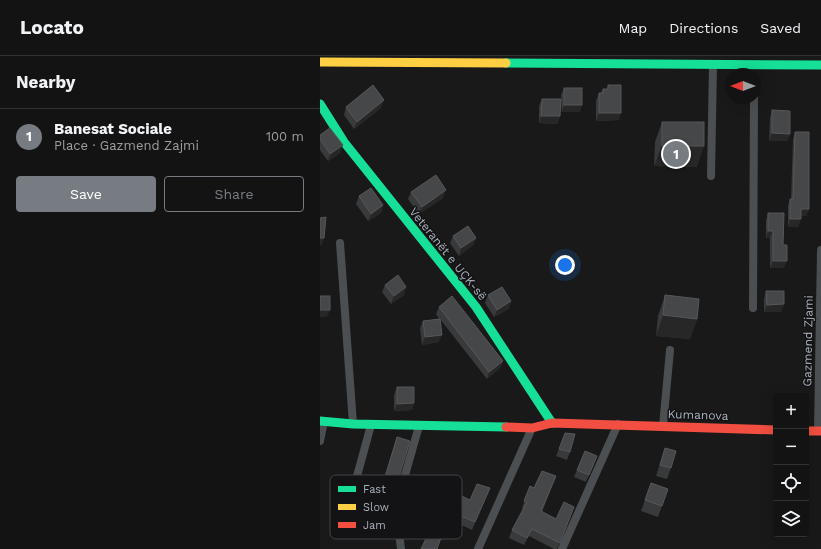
<!DOCTYPE html>
<meta charset="utf-8">
<style>
:root{--surface:#131313;--page:#1c1c1c;--text:#f1f3f6;--muted:#9d9ea0;--line:#323233;--accent:#777c82}
body{margin:0;font-family:"Work Sans",sans-serif;background:var(--page);color:var(--text)}
.controls{position:absolute;right:12px;bottom:12px;display:grid;overflow:hidden;border-radius:4px;box-shadow:0 4px 16px #0002}
.controls button{width:36px;height:36px;display:grid;place-items:center;padding:0;border:0;border-bottom:1px solid var(--line);background:var(--surface);color:var(--text);font:20px sans-serif}
.compass{position:absolute;left:405px;top:12px;width:36px;height:36px;border-radius:50%;background:var(--surface);box-shadow:0 4px 16px #0002;rotate:270deg}
.you{position:absolute;left:245px;top:209px;width:14px;height:14px;margin:-10px;border:3px solid #fff;border-radius:50%;background:#1a73e8;box-shadow:0 0 0 6px #1a73e833}
.badge{display:grid;place-items:center;width:26px;height:26px;border-radius:50%;background:var(--accent);color:#fff;font-size:13px;font-weight:700}
.pin{position:absolute;translate:-50% -50%;border:2px solid #fff;box-shadow:0 1px 4px #0006}
.list{margin:0;padding:0;list-style:none}
h2{display:flex;justify-content:space-between;align-items:center;height:52px;margin:0;padding:0 16px;font-size:17px}
h2 small{font-size:13px;font-weight:400;color:var(--muted)}
.list li{display:grid;grid-template-columns:26px 1fr auto;gap:12px;align-items:center;box-sizing:border-box;height:56px;padding:0 16px;border-top:1px solid var(--line)}
.list b{display:block;font-size:15px;white-space:nowrap}
.list p{margin:0;font-size:13px;white-space:nowrap;color:var(--muted)}
.list em{font-size:13px;font-style:normal;color:var(--muted)}
.actions{display:flex;gap:8px;padding:12px 16px}
.actions a{flex:1;padding:9px 0;border:1px solid var(--accent);border-radius:4px;text-align:center;font-size:14px;color:var(--accent)}
.actions .main{background:var(--accent);color:#fff}
.icon{flex:none;width:22px;height:22px;fill:none;stroke:currentColor;stroke-width:2;stroke-linecap:round;stroke-linejoin:round}
.map{position:relative;flex:none;width:501px;height:493px;overflow:hidden}
header{display:flex;align-items:center;gap:24px;box-sizing:border-box;height:56px;padding:0 20px;background:var(--surface);border-bottom:1px solid var(--line)}
header strong{font-size:19px}
nav{display:flex;gap:22px;margin-inline-start:auto;font-size:14px}
main{display:flex}
aside{flex:1;background:var(--surface)}
.map>svg:first-child{display:block}
</style>
<header>
<strong>Locato</strong>
<nav><a>Map</a><a>Directions</a><a>Saved</a></nav>
</header>
<main>
<aside>
<h2>Nearby<small></small></h2>
<ul class="list">
<li><span class="badge">1</span><div><b>Banesat Sociale</b><p>Place · Gazmend Zajmi</p></div><em>100 m</em></li>
</ul>
<div class="actions"><a class="main">Save</a><a>Share</a></div>
</aside>
<div class="map">
<svg width="501" height="493" viewBox="0 0 501 493">
<rect width="100%" height="100%" fill="#191919"/>
<g fill="none" stroke-linecap="round" stroke-linejoin="round">
<!-- street -->
<g stroke="#4c4f52" stroke-width="8">
<polyline points="391,120 393,8"/>
<polyline points="20,187 33,368"/>
<polyline points="433,252 434,42"/>
<polyline points="343,370 350,294"/>
<polyline points="498,375 501,194"/>
<polyline points="0,385 4,365"/>
<polyline points="34,431 51,369"/>
<polyline points="81,493 76,451 99,370"/>
<polyline points="158,493 212,372"/>
<polyline points="242,493 298,368"/>
</g>
<!-- fast -->
<g stroke="#16e098" stroke-width="9">
<polyline points="186,7 501,9"/>
<polyline points="0,48 24,86 156,251 232,367"/>
<polyline points="0,365 33,368 186,371"/>
</g>
<!-- slow -->
<polyline stroke="#ffcf43" stroke-width="9" points="0,6 186,7"/>
<!-- jam -->
<g stroke="#f24e42" stroke-width="9">
<polyline points="186,371 212,372 232,367 456,374"/>
<polyline points="486,375 501,375"/>
</g>
</g>
<!-- wall -->
<g fill="#393a3b">
<polygon points="288,29 299,64 276,65 276,45 279,37 281,37 283,33 287,33"/>
<polygon points="244,32 260,56 242,56 241,39"/>
<polygon points="222,43 240,60 237,68 219,67 219,50"/>
<polygon points="26,51 61,52 34,73 24,59"/>
<polygon points="452,54 470,78 467,85 449,85 450,62"/>
<polygon points="342,66 377,111 334,110 335,86"/>
<polygon points="475,76 489,153 486,160 481,160 478,171 468,171 468,150 470,143 471,143 473,83"/>
<polygon points="0,79 20,97 8,105 0,94"/>
<polygon points="91,136 123,142 99,158 88,143"/>
<polygon points="39,140 63,149 61,157 48,165 36,148"/>
<polygon points="448,157 463,189 464,212 450,212 450,182 446,182 446,165"/>
<polygon points="133,180 156,182 153,189 139,200 130,187"/>
<polygon points="65,229 86,231 84,239 71,248 62,236"/>
<polygon points="446,235 464,248 461,256 444,256 444,243"/>
<polygon points="168,239 191,245 189,253 174,261 165,247"/>
<polygon points="345,239 377,263 370,283 336,280 338,260"/>
<polygon points="119,251 183,305 180,312 167,323 120,263 119,286 102,289 100,272 103,265 119,263 116,258"/>
<polygon points="77,331 94,347 92,354 74,355 74,339"/>
<polygon points="77,381 79,421 77,429 63,425"/>
<polygon points="345,392 351,412 347,423 336,420"/>
<polygon points="239,393 250,396 247,404 236,400"/>
<polygon points="274,408 266,426 254,421 257,414"/>
<polygon points="236,420 222,456 236,463 251,459 237,493 234,493 209,480 204,489 189,482 192,474 203,453 202,452 210,430 214,432"/>
<polygon points="331,427 348,433 338,461 321,455"/>
<polygon points="170,432 152,474 131,464 123,484 121,483 117,493 101,493 129,434 150,444"/>
<polygon points="62,451 73,476 59,477 59,458"/>
</g>
<!-- shaded-wall -->
<g fill="#272727">
<polygon points="64,44 61,52 34,73 37,66"/>
<polygon points="244,49 262,49 260,56 242,56"/>
<polygon points="279,57 301,57 299,64 276,65"/>
<polygon points="221,60 240,60 237,68 219,67"/>
<polygon points="452,77 470,78 467,85 449,85"/>
<polygon points="23,89 20,97 8,105 10,98"/>
<polygon points="342,90 384,90 377,111 334,110"/>
<polygon points="126,134 123,142 99,158 102,151"/>
<polygon points="63,149 61,157 48,165 51,158"/>
<polygon points="481,153 489,153 486,160 478,160"/>
<polygon points="470,163 481,163 478,171 468,171"/>
<polygon points="448,175 453,175 450,182 446,182"/>
<polygon points="0,182 4,182 2,189 0,189"/>
<polygon points="156,182 153,189 139,200 141,192"/>
<polygon points="453,205 467,205 464,212 450,212"/>
<polygon points="86,231 84,239 71,248 74,240"/>
<polygon points="191,245 189,253 174,261 177,254"/>
<polygon points="464,248 461,256 444,256 447,249"/>
<polygon points="0,254 10,254 7,261 0,261"/>
<polygon points="343,259 377,263 370,283 336,280"/>
<polygon points="122,279 119,286 102,289 105,281"/>
<polygon points="183,305 180,312 167,323 169,316"/>
<polygon points="94,347 92,354 74,355 77,348"/>
<polygon points="170,432 152,474 155,466"/>
<polygon points="76,469 73,476 59,477 62,470"/>
<polygon points="212,473 209,480 204,489 207,482"/>
</g>
<!-- building -->
<g fill="#454748" stroke="#55575a">
<polygon points="53,29 64,44 37,66 26,51"/>
<polygon points="288,29 301,29 301,57 279,57 279,37 283,37 283,33 288,33"/>
<rect x="244" y="32" width="18" height="17"/>
<polygon points="222,43 241,43 240,60 221,60"/>
<polygon points="452,54 470,55 470,78 452,77"/>
<rect x="342" y="66" width="42" height="24"/>
<polygon points="10,72 23,89 10,98 0,83 0,79"/>
<polygon points="475,76 489,76 489,153 481,153 481,163 470,163 470,143 473,143"/>
<polygon points="116,119 126,134 102,151 91,136"/>
<polygon points="51,132 63,149 51,158 39,140"/>
<polygon points="448,157 464,157 463,189 467,189 467,205 453,205 453,175 448,175"/>
<polygon points="6,161 4,182 0,182 0,162"/>
<polygon points="148,170 156,182 141,192 133,180"/>
<polygon points="78,219 86,231 74,240 65,229"/>
<polygon points="182,231 191,245 177,254 168,239"/>
<polygon points="446,235 464,235 464,248 447,249"/>
<polygon points="345,239 379,243 377,263 343,259"/>
<rect x="0" y="240" width="10" height="14"/>
<polygon points="132,240 183,305 169,316 119,251"/>
<polygon points="120,263 122,279 105,281 103,265"/>
<polygon points="77,331 94,331 94,347 77,348"/>
<polygon points="245,377 255,378 250,396 239,393"/>
<polygon points="77,381 90,385 79,421 66,418"/>
<polygon points="345,392 356,395 351,412 340,409"/>
<polygon points="265,395 277,400 269,419 257,414"/>
<polygon points="222,415 236,420 221,455 236,463 244,446 254,451 240,487 212,473 207,482 192,474 207,446 204,445 210,430 214,432"/>
<polygon points="331,427 348,433 342,450 325,444"/>
<polygon points="157,428 170,432 155,466 134,457 126,477 123,476 117,493 101,493 129,434 150,444"/>
</g>
<g text-anchor="middle" dominant-baseline="central" stroke-width="3" stroke-linejoin="round" paint-order="stroke">
<!-- street labels -->
<g font-size="12" fill="#a9b1ba" stroke="#131315">
<text transform="translate(128 198) rotate(51)">Veteranët e UÇK-së</text>
<text transform="translate(488 285) rotate(-89)">Gazmend Zjami</text>
<text transform="translate(378 359) rotate(2)">Kumanova</text>
</g>
</g>
<!-- legend -->
<rect x="10" y="419" width="132" height="64" rx="6" fill="#131315" stroke="#404247" stroke-width="1"/>
<rect x="18" y="430" width="18" height="6" fill="#16e098"/>
<rect x="18" y="448" width="18" height="6" fill="#ffcf43"/>
<rect x="18" y="466" width="18" height="6" fill="#f24e42"/>
<g font-size="11" fill="#a9b1ba">
<text x="43" y="437">Fast</text>
<text x="43" y="455">Slow</text>
<text x="43" y="473">Jam</text>
</g>
</svg>
<div class="controls">
<button>+</button>
<button>−</button>
<button><svg class="icon" aria-label="locate" viewBox="0 0 24 24"><circle cx="12" cy="12" r="6"/><path d="M12 2v4M12 18v4M2 12h4M18 12h4"/></svg></button>
<button><svg class="icon" aria-label="layers" viewBox="0 0 24 24"><path d="M12 4l9 5-9 5-9-5zM3 14l9 5 9-5"/></svg></button>
</div>
<svg class="compass" viewBox="-18 -18 36 36"><path d="M0-13l5 13h-10z" fill="#e53935"/><path d="M0 13l5-13h-10z" fill="#9d9ea0"/></svg>
<div class="you"></div>
<div class="pin badge" style="left:356px;top:98px">1</div>
</div>
</main>
